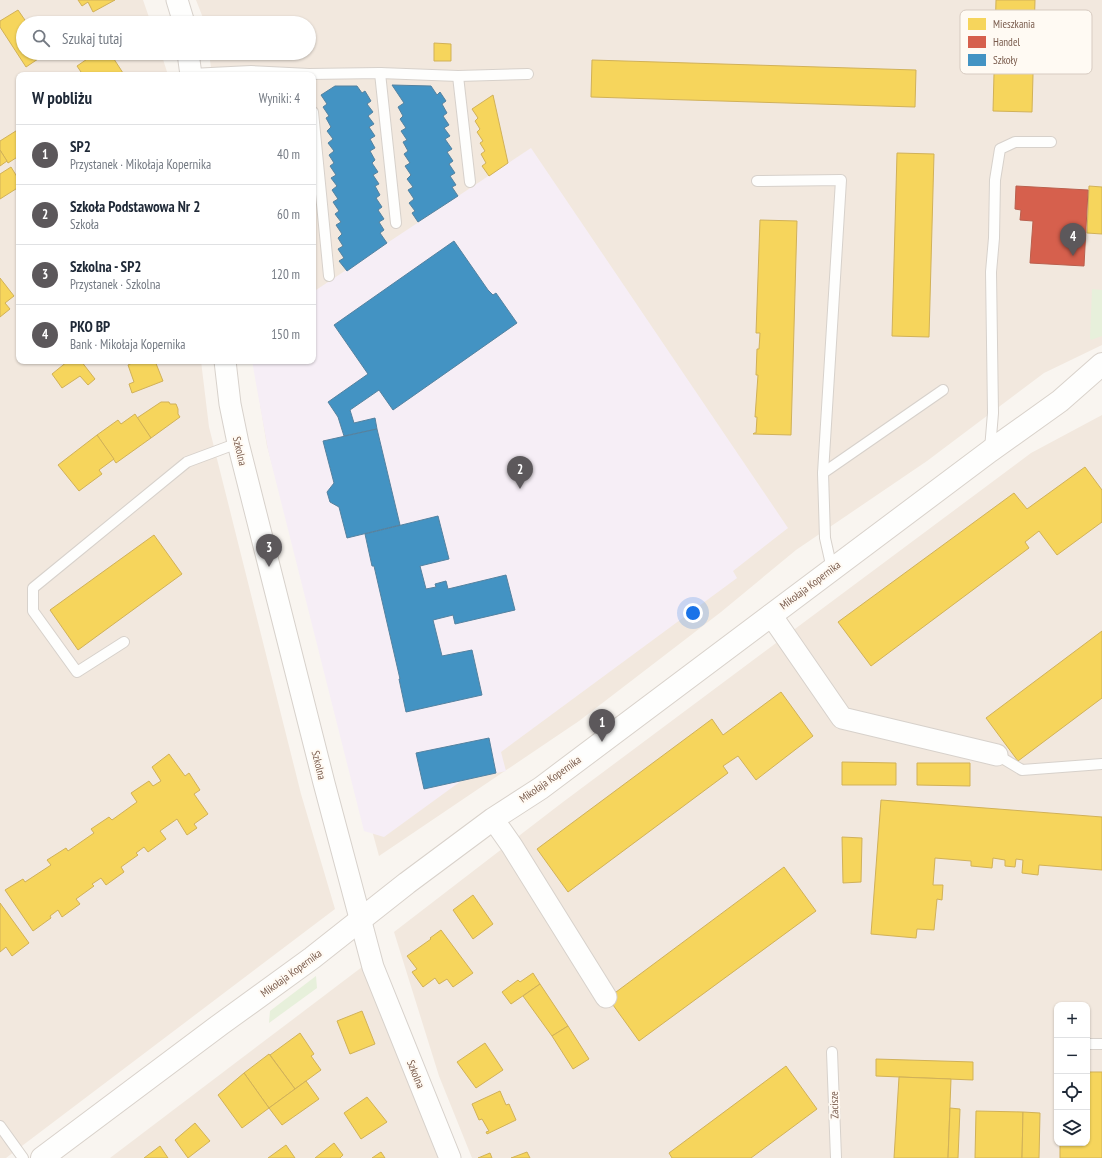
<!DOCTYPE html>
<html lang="pl">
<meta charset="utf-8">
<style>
:root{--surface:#fff;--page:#f2f2f3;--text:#1f2937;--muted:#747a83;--line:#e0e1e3;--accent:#5c585b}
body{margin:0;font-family:"PT Sans Narrow",sans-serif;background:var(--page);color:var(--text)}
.controls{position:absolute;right:12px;bottom:12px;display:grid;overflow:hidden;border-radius:8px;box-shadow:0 1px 3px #0004}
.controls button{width:36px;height:36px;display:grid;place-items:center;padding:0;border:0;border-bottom:1px solid var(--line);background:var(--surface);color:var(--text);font:20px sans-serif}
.you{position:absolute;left:693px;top:613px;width:14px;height:14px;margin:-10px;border:3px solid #fff;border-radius:50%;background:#1a73e8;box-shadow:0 0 0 6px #1a73e833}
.badge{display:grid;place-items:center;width:26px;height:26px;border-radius:50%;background:var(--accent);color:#fff;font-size:13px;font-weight:700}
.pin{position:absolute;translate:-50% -33px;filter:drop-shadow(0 1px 2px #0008)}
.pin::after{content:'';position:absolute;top:21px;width:14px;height:12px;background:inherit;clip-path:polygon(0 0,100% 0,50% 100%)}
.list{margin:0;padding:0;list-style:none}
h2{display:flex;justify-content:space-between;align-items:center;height:52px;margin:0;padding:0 16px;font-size:17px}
h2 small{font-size:13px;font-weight:400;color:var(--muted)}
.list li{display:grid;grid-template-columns:26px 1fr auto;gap:12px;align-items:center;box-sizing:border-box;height:60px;padding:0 16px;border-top:1px solid var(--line)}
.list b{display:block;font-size:15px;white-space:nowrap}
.list p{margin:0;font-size:13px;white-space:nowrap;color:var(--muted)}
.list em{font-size:13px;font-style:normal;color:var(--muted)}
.icon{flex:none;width:22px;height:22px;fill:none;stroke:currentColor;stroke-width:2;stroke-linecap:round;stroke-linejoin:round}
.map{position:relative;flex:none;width:1102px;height:1158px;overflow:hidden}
.search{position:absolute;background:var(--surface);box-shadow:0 1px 3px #0004;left:16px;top:16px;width:300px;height:44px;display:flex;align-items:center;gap:10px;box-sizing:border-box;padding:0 14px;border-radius:22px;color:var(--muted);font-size:15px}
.panel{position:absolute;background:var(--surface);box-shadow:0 1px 3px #0004;left:16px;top:72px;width:300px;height:292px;border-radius:8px}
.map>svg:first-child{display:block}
</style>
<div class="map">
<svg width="1102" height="1158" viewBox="0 0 1102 1158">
<rect width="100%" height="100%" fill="#f9f5f0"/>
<!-- residential -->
<g fill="#f2e8de" fill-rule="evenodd">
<polygon points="0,0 143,0 151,23 23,23 23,53 161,53 168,75 19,75 19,361 201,361 209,427 301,794 335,909 6,1158 0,1158"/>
<polygon points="196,0 1102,0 1102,345 1044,373 927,461 796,550 721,612 579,721 379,856 267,446 253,361 313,361 313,75 212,75 209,53 309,53 309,23 205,23"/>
<path d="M1102,415V1158H472L439,1076L394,932L563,802L1031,453ZM1057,1005H1087V1143H1057Z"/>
<polygon points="362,967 438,1158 110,1158"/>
</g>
<!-- education -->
<polygon fill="#f6eef6" points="531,148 788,528 733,571 737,578 501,752 506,771 461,781 384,837 364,831 268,450 252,361 313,361 313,292"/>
<!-- green -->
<g fill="#e7f0db">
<polygon points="1092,289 1102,290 1102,336 1091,340 1090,338"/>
<polygon points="316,976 317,988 269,1023 270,1011"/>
</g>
<!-- homes -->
<g fill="#f6d55c" stroke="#d1b158">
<polygon points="78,0 115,0 93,12 88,2 82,6"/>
<polygon points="996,0 1035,0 1032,112 993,111"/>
<polygon points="18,10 27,23 23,23 23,53 47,53 26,67 0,27 0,21"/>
<polygon points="434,43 451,44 451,61 434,61"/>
<polygon points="96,53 106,53 109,58 112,56 123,73 120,75 83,75 77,66"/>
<polygon points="592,60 916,70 915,107 591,97"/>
<polygon points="493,95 508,163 489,176 482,166 486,163 481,154 485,151 480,143 483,141 477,132 480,129 475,121 478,118 472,109"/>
<polygon points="19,129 19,156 8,163 0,150 0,141"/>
<polygon points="0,150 7,161 0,166"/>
<polygon points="897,153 934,154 929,337 892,336"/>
<polygon points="11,167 19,180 19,187 0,199 0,174"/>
<polygon points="1089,186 1102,187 1102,234 1087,233"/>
<polygon points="760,220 797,221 791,435 753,434 754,433 756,433 757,417 755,417 758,375 756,375 757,349 759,349 760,333 756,333"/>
<polygon points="0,278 14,296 5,303 10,309 0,317"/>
<polygon points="68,361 81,361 95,379 88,385 80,376 62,388 52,374"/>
<polygon points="136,361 155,361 163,381 132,393 129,384 134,382 128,365"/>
<polygon points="161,402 169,402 170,404 176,404 178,409 178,414 180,417 151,438 137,418"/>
<polygon points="135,414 151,438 116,463 97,435 118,420 121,424"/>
<polygon points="97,435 114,459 99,470 102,474 79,491 58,465"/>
<polygon points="1085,467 1102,490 1102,522 1057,555 1039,531 1025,542 1029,548 871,666 838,622 1014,493 1027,509"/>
<polygon points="154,535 182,574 78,650 50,610"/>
<polygon points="1102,631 1102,698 1018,761 986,718"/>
<polygon points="781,692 813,736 756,780 738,756 723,766 728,773 568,892 537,849 712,719 723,735"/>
<polygon points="169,754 185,776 189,773 200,790 194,794 208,814 194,824 197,828 187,835 177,819 160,831 166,839 148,852 144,847 136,853 138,855 121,867 124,872 106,885 101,878 92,884 94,886 76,899 80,904 62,917 58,910 50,916 51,918 33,931 5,890 23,879 25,882 51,865 47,860 66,848 68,851 94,833 91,829 109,817 112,820 137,802 131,793 149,781 153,786 161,781 152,767"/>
<polygon points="842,762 896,763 896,785 842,785"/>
<polygon points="917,763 970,763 970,786 917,785"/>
<polygon points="881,800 1102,817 1102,870 1039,865 1038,875 1022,873 1023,860 1016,859 1015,867 1005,866 1005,860 993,858 992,868 971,866 971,861 935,858 933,885 943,885 942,900 937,899 934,930 917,929 916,938 871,934"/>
<polygon points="842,837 862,838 861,882 843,883"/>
<polygon points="784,867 816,911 639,1041 608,998"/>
<polygon points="473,895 493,924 473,939 453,910"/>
<polygon points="0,903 29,943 12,956 6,947 0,952"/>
<polygon points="441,930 473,973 453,987 447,979 439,984 435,978 423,987 412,972 417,969 407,956 431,939 430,938"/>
<polygon points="533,973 540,984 511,1004 502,992 518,980 520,982"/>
<polygon points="540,984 568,1026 552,1036 523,996"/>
<polygon points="362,1011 375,1044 350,1054 337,1021"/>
<polygon points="568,1026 589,1059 573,1069 552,1036"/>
<polygon points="300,1033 314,1054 311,1056 321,1070 295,1089 270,1055"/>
<polygon points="485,1043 503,1070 476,1088 457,1062"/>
<polygon points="269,1054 295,1089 269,1108 244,1073"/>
<polygon points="876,1059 973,1062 973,1080 876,1076"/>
<polygon points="786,1066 817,1109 751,1158 672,1158 669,1153"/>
<polygon points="1087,1072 1102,1072 1102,1158 1060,1158 1060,1143 1087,1143"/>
<polygon points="244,1073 269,1108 242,1128 218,1095"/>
<polygon points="899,1077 951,1079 948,1158 894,1158"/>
<polygon points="306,1081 319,1099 282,1125 269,1108"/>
<polygon points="500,1091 506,1105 509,1104 516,1120 487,1134 486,1132 489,1131 482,1119 479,1120 472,1104"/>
<polygon points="367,1097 387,1122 361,1139 344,1113"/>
<polygon points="950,1108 960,1109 958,1158 948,1158"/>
<polygon points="976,1111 1023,1112 1022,1158 975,1158"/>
<polygon points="1023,1112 1040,1113 1039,1158 1022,1158"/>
<polygon points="195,1123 210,1141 188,1158 175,1140"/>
<polygon points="334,1143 343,1155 340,1158 315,1158"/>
<polygon points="286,1145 295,1158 268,1158"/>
<polygon points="160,1146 168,1158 144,1158"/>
<polygon points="381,1152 385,1158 372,1158"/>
<polygon points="527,1152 530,1158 511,1158"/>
<polygon points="490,1153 492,1158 478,1158"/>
</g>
<!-- shops -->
<polygon fill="#d6604d" stroke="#ba5f4d" points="1016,186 1088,190 1084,266 1030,263 1033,221 1020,220 1021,210 1015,209"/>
<!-- schools -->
<g fill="#4393c3" stroke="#5482a0">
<polygon points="392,85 431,86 437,95 440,92 446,101 442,104 447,113 443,116 449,125 444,128 450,136 445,139 452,149 447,152 453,161 449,164 455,173 450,176 456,185 452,187 458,196 418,222 412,213 415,211 409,203 414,199 408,190 413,187 407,179 411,175 405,166 410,163 404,154 408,151 403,142 407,140 401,131 406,128 400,119 403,116 398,107 404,103"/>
<polygon points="335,86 357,86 362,93 365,91 371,101 367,104 373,112 368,116 374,124 369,127 375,136 370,139 375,148 370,151 375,160 372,163 378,172 373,175 379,184 375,186 380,195 376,198 382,207 378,210 384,219 379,222 384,230 380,233 387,243 347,271 339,261 344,258 338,249 343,246 338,238 342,234 336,225 341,222 335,214 339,211 333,202 338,199 332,190 337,186 331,178 336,175 330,166 334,163 329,155 334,151 328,143 333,139 327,131 331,127 326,118 329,116 323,107 327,104 321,95"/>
<polygon points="454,241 488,290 493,295 496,293 517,323 393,410 379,390 350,410 354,423 375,418 377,429 344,436 338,417 328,402 368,374 334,325"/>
<polygon points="377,429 400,525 347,538 339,507 330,502 327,492 334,483 323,441"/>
<polygon points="438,516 449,559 420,566 426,589 436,587 435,584 446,581 448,589 506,575 515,610 455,624 453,615 433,620 442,656 472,650 482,695 406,712 399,679 400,679 374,566 372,566 365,534"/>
<polygon points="489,738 496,773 424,789 416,753"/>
</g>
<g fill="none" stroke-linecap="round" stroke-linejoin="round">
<defs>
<g id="lane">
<polyline points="380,73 396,223"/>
<polyline points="191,74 251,71 309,74 380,73 458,76 528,74"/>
<polyline points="458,76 470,182"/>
<polyline points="313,112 329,276"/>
<polyline points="757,181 841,180 823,473 825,538 832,569"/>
<polyline points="990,449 993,413 991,272 994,238 995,180 1000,149 1015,142 1051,142"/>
<polyline points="823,473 943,390"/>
<polyline points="124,642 77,672 33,611 33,588 187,462 238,443"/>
<polyline points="997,755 1022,770 1102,764"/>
<polyline points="1087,1044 1102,1044"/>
<polyline points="832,1052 836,1158"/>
<polyline points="0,1126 23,1158"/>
</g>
<g id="street">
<polyline points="177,0 184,23"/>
<polyline points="188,53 191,75"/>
<polyline points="225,361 230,404 238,443 324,783 373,967 450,1158"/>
<polyline points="771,615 842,718 997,755"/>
<polyline points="493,819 512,846 606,997"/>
</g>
<polyline id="secondary" points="42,1158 221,1024 312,958 407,883 493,819 541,788 990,451 1060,401 1102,364"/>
</defs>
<!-- lane casing -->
<use href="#lane" stroke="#d7d1cb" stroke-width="12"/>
<!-- street casing -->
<use href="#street" stroke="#d7d1cb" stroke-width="23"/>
<!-- secondary casing -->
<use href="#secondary" stroke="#d9d2cb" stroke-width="24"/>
<!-- lane -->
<use href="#lane" stroke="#fefefd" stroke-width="10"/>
<!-- street -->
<use href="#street" stroke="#fefefd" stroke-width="21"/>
<!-- secondary -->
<use href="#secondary" stroke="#fefefd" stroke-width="22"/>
</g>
<g text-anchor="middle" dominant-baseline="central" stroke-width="4" stroke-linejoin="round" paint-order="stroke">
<!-- street labels -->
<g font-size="11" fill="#7a5c4d" stroke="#fffaf3">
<text transform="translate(240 451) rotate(77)">Szkolna</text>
<text transform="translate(810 585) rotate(-37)">Mikołaja Kopernika</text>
<text transform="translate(319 765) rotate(76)">Szkolna</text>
<text transform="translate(550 779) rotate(-35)">Mikołaja Kopernika</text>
<text transform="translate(291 973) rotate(-36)">Mikołaja Kopernika</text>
<text transform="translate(416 1074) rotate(68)">Szkolna</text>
<text transform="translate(834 1105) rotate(-92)">Zacisze</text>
</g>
</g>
<!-- legend -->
<rect x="960" y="10" width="132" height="64" rx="6" fill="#fffaf3" stroke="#d7cbc1" stroke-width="1"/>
<rect x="968" y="18" width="18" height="12" fill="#f6d55c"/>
<rect x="968" y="36" width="18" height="12" fill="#d6604d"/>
<rect x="968" y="54" width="18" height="12" fill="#4393c3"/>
<g font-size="11" fill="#7a5c4d">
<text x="993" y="28">Mieszkania</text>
<text x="993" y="46">Handel</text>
<text x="993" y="64">Szkoły</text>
</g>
</svg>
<div class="controls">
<button>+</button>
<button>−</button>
<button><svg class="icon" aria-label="locate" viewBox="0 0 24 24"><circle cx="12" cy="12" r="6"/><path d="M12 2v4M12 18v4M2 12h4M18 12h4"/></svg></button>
<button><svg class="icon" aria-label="layers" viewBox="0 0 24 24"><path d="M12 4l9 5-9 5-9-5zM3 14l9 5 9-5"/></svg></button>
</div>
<div class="you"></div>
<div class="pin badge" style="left:602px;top:742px">1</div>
<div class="pin badge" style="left:520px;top:489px">2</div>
<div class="pin badge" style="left:269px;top:567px">3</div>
<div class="pin badge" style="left:1073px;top:256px">4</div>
<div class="search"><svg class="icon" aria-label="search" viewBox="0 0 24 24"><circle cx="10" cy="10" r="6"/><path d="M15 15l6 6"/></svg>Szukaj tutaj</div>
<section class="panel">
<h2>W pobliżu<small>Wyniki: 4</small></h2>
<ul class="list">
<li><span class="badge">1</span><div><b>SP2</b><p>Przystanek · Mikołaja Kopernika</p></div><em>40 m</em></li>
<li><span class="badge">2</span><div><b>Szkoła Podstawowa Nr 2</b><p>Szkoła</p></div><em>60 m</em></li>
<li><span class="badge">3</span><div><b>Szkolna - SP2</b><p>Przystanek · Szkolna</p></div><em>120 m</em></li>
<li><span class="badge">4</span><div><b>PKO BP</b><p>Bank · Mikołaja Kopernika</p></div><em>150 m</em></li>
</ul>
</section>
</div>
